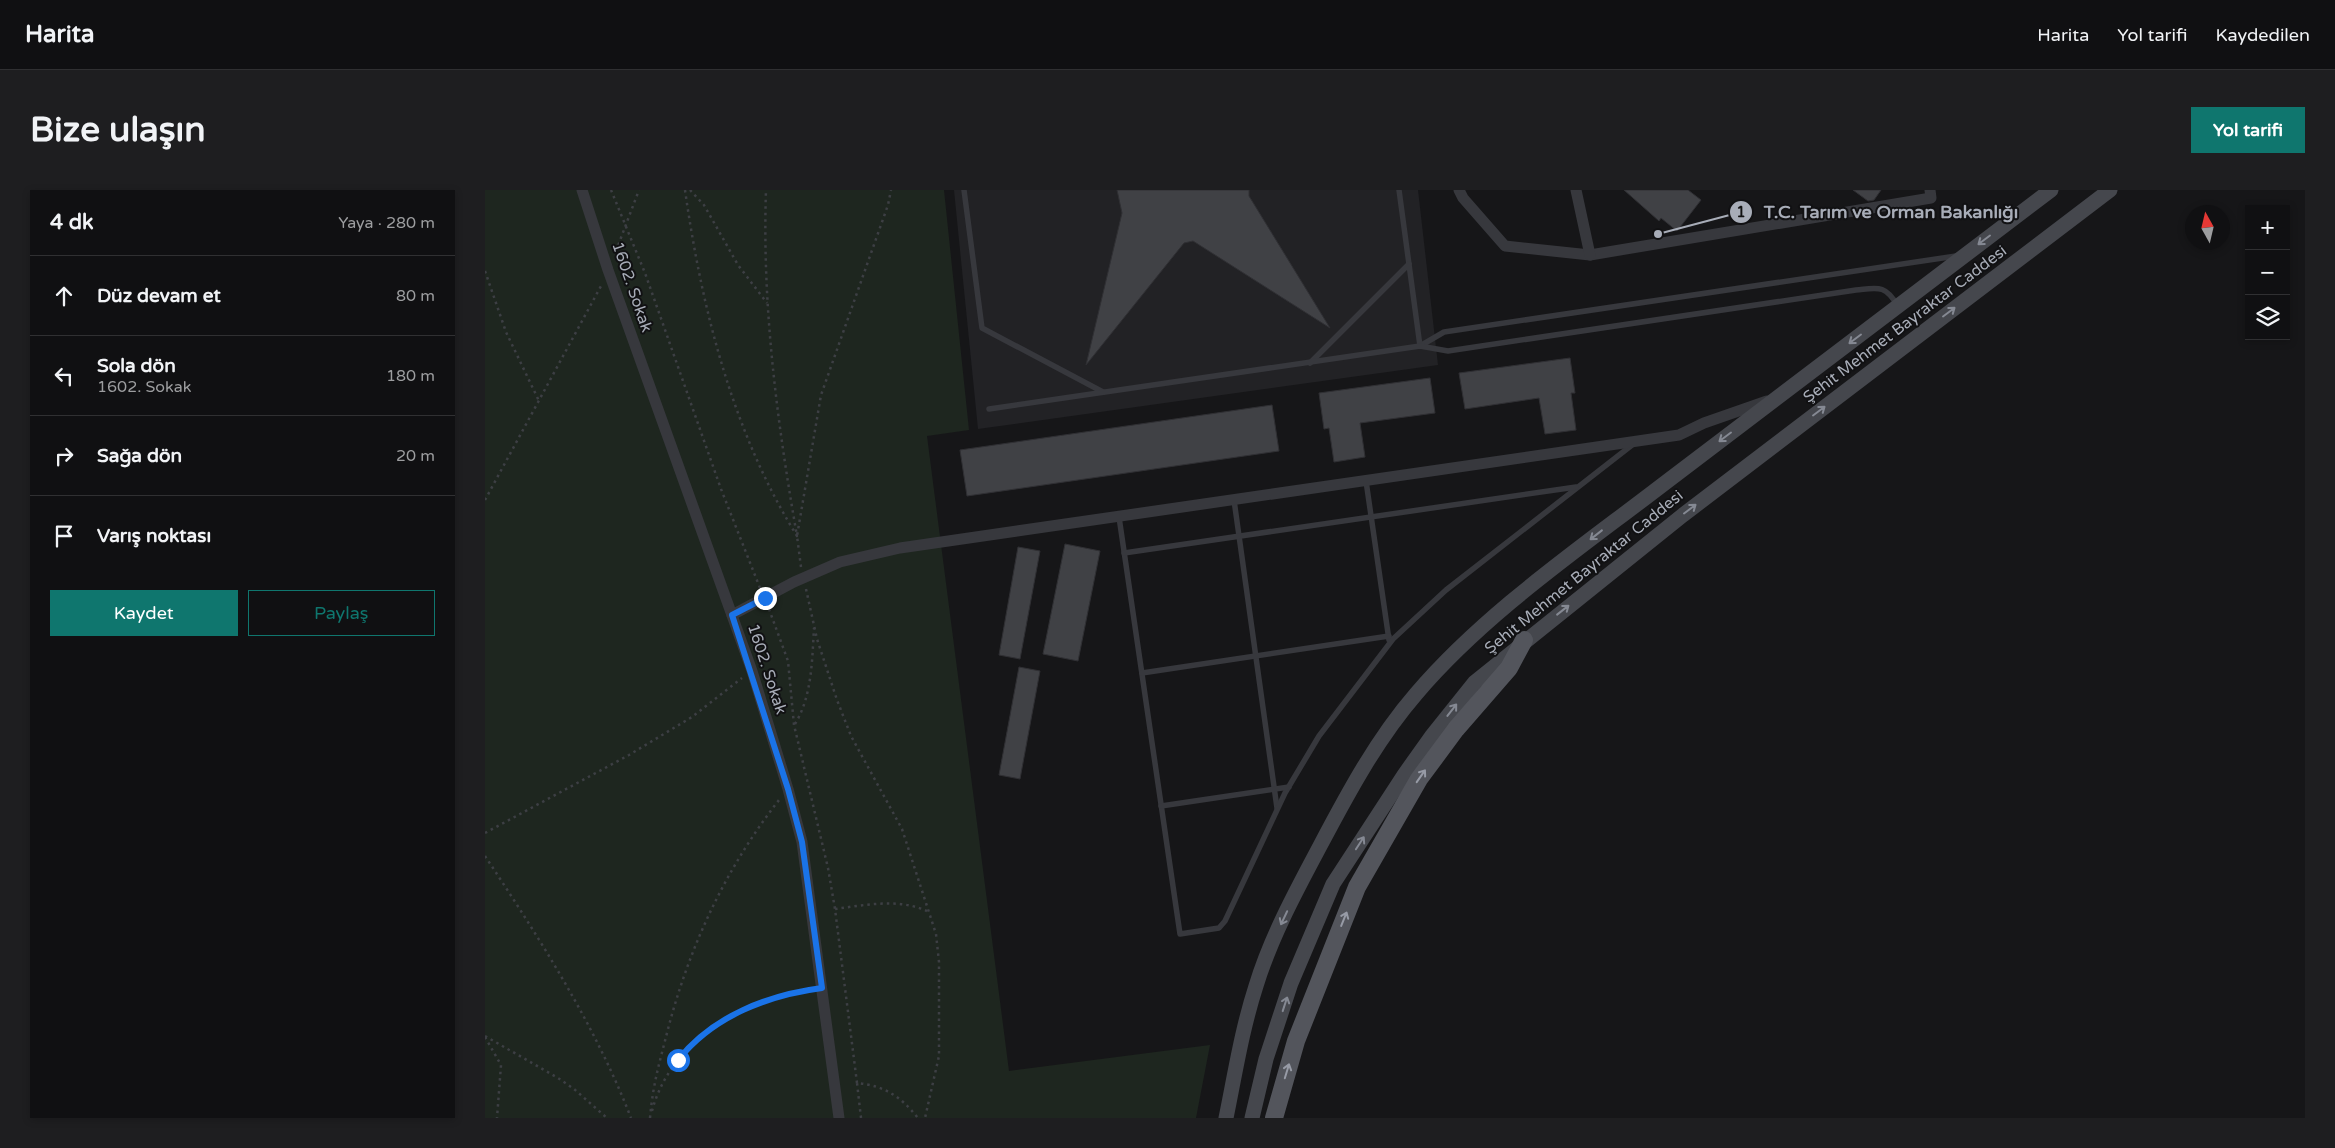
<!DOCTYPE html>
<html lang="tr">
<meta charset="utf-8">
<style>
:root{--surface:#101012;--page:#1e1e20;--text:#f1f3f6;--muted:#9c9d9f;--line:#303032;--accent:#0f766e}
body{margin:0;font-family:"Varela Round",sans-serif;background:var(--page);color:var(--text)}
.controls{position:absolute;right:15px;top:15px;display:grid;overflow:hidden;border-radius:0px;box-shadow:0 2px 8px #0003}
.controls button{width:45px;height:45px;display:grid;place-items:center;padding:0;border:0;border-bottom:1px solid var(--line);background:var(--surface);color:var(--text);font:25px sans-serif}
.compass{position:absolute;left:1700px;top:15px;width:45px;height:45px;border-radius:50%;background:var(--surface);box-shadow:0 2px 8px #0003;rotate:352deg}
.stop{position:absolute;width:15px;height:15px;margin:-11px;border:4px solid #1a73e8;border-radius:50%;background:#fff}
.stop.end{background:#1a73e8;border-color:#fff;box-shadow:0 1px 5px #0008}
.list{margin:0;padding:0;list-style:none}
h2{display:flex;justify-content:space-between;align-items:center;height:65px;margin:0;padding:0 20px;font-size:21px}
h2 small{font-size:16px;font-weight:400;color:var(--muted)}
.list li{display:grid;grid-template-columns:32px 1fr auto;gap:15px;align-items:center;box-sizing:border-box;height:80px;padding:0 20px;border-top:1px solid var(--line)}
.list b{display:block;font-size:19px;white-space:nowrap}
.list p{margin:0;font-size:16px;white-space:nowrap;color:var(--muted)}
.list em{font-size:16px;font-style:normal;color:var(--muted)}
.actions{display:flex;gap:10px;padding:15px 20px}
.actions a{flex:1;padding:11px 0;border:1px solid var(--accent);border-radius:0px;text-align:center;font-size:18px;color:var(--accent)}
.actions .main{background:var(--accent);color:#fff}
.icon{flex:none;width:28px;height:28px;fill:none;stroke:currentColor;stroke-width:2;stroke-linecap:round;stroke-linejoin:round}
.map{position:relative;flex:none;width:1820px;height:928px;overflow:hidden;border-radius:0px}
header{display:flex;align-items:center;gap:30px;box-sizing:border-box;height:70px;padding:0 25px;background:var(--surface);border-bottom:1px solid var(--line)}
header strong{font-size:24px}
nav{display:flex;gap:28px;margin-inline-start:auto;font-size:18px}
.intro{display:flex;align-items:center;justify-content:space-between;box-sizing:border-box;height:120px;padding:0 30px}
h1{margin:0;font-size:35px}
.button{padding:12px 22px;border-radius:0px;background:var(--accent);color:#fff;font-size:18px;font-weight:700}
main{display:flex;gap:30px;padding:0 30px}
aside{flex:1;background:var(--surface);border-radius:0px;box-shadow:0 2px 8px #0003}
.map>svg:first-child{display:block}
</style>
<header>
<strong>Harita</strong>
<nav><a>Harita</a><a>Yol tarifi</a><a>Kaydedilen</a></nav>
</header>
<div class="intro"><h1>Bize ulaşın</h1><a class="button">Yol tarifi</a></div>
<main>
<aside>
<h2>4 dk<small>Yaya · 280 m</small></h2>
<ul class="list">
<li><svg class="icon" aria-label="ahead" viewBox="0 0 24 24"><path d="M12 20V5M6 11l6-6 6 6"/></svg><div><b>Düz devam et</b></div><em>80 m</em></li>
<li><svg class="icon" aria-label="left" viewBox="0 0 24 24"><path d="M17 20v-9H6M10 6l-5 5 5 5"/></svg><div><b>Sola dön</b><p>1602. Sokak</p></div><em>180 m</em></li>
<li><svg class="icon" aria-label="right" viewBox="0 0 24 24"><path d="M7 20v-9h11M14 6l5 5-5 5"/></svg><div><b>Sağa dön</b></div><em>20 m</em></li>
<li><svg class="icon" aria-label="arrive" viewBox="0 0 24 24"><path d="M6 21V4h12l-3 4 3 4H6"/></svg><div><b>Varış noktası</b></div></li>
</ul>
<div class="actions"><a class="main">Kaydet</a><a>Paylaş</a></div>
</aside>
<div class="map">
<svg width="1820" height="928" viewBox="0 0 1820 928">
<rect width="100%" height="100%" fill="#161618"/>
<!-- built -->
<polygon fill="#222225" points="469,0 933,0 953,175 493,239"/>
<!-- green -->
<polygon fill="#1e261f" points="0,0 459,0 484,240 442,246 524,881 725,855 711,928 0,928"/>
<!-- building -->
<g fill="#404145" stroke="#303034">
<polygon points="632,0 764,0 764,6 845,138 708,51 699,53 601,175 637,23"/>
<polygon points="1139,0 1203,0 1216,10 1192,41 1176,28 1174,31"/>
<polygon points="1368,0 1396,0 1389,10 1383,11"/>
<polygon points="1085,168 1090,203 1086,203 1091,240 1060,244 1054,208 980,219 974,183"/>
<polygon points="945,188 950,223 875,233 880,267 849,272 844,238 839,239 834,203"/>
<polygon points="787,215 794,261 482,306 475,260"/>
<polygon points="580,354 615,361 593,471 558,464"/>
<polygon points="533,357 555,361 535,469 514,465"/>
<polygon points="534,477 555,481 535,589 514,585"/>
</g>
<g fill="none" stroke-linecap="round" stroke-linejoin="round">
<!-- path -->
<g stroke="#3d3f44" stroke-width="2.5" stroke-dasharray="2.5 4" stroke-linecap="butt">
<polyline points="126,0 160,83 236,299 275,398"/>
<path d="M200,0C217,120 248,243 312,346C292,232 277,116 281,0"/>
<polyline points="205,0 219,15 253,75 282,113"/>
<polyline points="131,61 154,0"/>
<polyline points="0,81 21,142 54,211"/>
<polyline points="0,310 116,96"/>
<polyline points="316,377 312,346 336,205 403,15 406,0"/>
<polyline points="321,399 332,449 352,510 366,546 417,639 451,744 454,772 454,866 440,928"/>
<polyline points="284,419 303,471 309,535 343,678 350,719"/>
<path d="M310,534C327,506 327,471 329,438"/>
<polyline points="0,643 144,565 207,527 257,488"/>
<path d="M0,666C55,749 110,835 146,928"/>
<polyline points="0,846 73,888 89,899 122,928"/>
<polyline points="0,847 16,875 12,928"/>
<path d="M372,893L350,719C380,715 413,708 442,721"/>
<path d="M167,921C185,852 258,808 326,799"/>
<path d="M165,928C168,893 175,871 183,839C205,755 241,678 294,610"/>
<path d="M376,928L372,893C400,896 415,906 433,928"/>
</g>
<!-- service -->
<g stroke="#37383d" stroke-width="5.5">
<polyline points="479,0 497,138 618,202"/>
<polyline points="914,0 935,156"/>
<polyline points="935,156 959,142 1471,66"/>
<polyline points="825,173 924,74"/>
<path d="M504,219L935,156L963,161L1371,100C1392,98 1400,94 1412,115"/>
<polyline points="881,291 904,450"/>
<polyline points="749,310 792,618"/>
<polyline points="634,327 695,744 734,738 740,731 800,603 834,546 908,449 961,400 1147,255"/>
<polyline points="639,363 1091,297"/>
<polyline points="657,483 904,446"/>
<polyline points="676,616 804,597"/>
</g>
<!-- minor -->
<g stroke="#37383d" stroke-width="11">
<polyline points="97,0 123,80 267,481 303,599 317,652 354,928"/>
<polyline points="974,0 978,8 1020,56 1105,65 1446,8 1445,0"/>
<polyline points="1091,0 1105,65"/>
<polyline points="247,425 309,392 355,372 415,358 1194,245 1219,233 1282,211"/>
</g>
<!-- secondary -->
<g stroke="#45474d" stroke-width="15">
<path d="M741,928C750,884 757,839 771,796C786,747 811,701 835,656C863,603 892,549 931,504C999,424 1094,359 1176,296C1306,196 1436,98 1566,0"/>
<polyline points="767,928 781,869 806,793 848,694 919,585 946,547 990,492 1198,325 1625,0"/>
</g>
<!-- primary -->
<polyline stroke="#53555c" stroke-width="18" points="789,928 811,851 872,697 934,589 971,539 1024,478 1039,450"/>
</g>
<!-- one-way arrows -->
<defs><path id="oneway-shaft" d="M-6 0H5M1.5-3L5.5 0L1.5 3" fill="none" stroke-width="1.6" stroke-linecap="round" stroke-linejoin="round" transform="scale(1.25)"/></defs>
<g stroke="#858993">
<use href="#oneway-shaft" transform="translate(1499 50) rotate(143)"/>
<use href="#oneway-shaft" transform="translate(1464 122) rotate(-37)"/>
<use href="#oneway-shaft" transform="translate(1370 149) rotate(143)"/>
<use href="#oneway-shaft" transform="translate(1334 221) rotate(-37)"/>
<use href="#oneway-shaft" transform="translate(1240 247) rotate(143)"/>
<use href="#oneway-shaft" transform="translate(1205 319) rotate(-37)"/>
<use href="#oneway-shaft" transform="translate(1111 345) rotate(142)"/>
<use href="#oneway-shaft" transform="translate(1078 420) rotate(-38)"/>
<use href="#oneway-shaft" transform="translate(967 520) rotate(-52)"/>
<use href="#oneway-shaft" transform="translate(875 653) rotate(-57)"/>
<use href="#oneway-shaft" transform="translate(799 728) rotate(115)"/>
<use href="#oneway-shaft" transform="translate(800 814) rotate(-72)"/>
</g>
<g stroke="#979ba6">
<use href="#oneway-shaft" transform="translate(936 586) rotate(-55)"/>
<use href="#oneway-shaft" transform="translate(859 729) rotate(-68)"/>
<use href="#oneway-shaft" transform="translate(802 881) rotate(-73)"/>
</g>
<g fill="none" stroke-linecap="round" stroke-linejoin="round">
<!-- route -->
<path stroke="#1a73e8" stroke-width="6" d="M193,870C228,826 283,805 337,798L317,652L303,599L247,425L280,408"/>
</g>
<g text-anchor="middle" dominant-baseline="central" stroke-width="4" stroke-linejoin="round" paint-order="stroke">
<!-- street labels -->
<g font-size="16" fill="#a8adb8" stroke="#111113">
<text transform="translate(147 97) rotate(71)">1602. Sokak</text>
<text transform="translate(1420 134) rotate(-37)">Şehit Mehmet Bayraktar Caddesi</text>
<text transform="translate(1099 382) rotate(-39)">Şehit Mehmet Bayraktar Caddesi</text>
<text transform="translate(282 479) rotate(72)">1602. Sokak</text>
</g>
</g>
<!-- callouts -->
<path fill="none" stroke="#a8adb8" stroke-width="2" d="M1173 44L1256 22"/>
<g fill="#a8adb8" stroke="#111113" stroke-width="2">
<circle cx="1173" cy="44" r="5"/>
<circle cx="1256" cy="22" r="12"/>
</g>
<g font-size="15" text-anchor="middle" font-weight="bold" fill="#111">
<text x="1256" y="27">1</text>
</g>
<g font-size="18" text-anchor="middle" font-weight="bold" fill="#a8adb8" stroke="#111113" stroke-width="4" stroke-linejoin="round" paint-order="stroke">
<text x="1406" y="28">T.C. Tarım ve Orman Bakanlığı</text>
</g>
</svg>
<div class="controls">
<button>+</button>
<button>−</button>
<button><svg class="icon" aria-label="layers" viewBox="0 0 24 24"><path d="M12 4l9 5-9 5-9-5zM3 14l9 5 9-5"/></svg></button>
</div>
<svg class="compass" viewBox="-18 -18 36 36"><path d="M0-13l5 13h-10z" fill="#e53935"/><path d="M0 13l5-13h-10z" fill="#9c9d9f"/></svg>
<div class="stop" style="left:193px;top:870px"></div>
<div class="stop end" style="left:280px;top:408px"></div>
</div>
</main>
